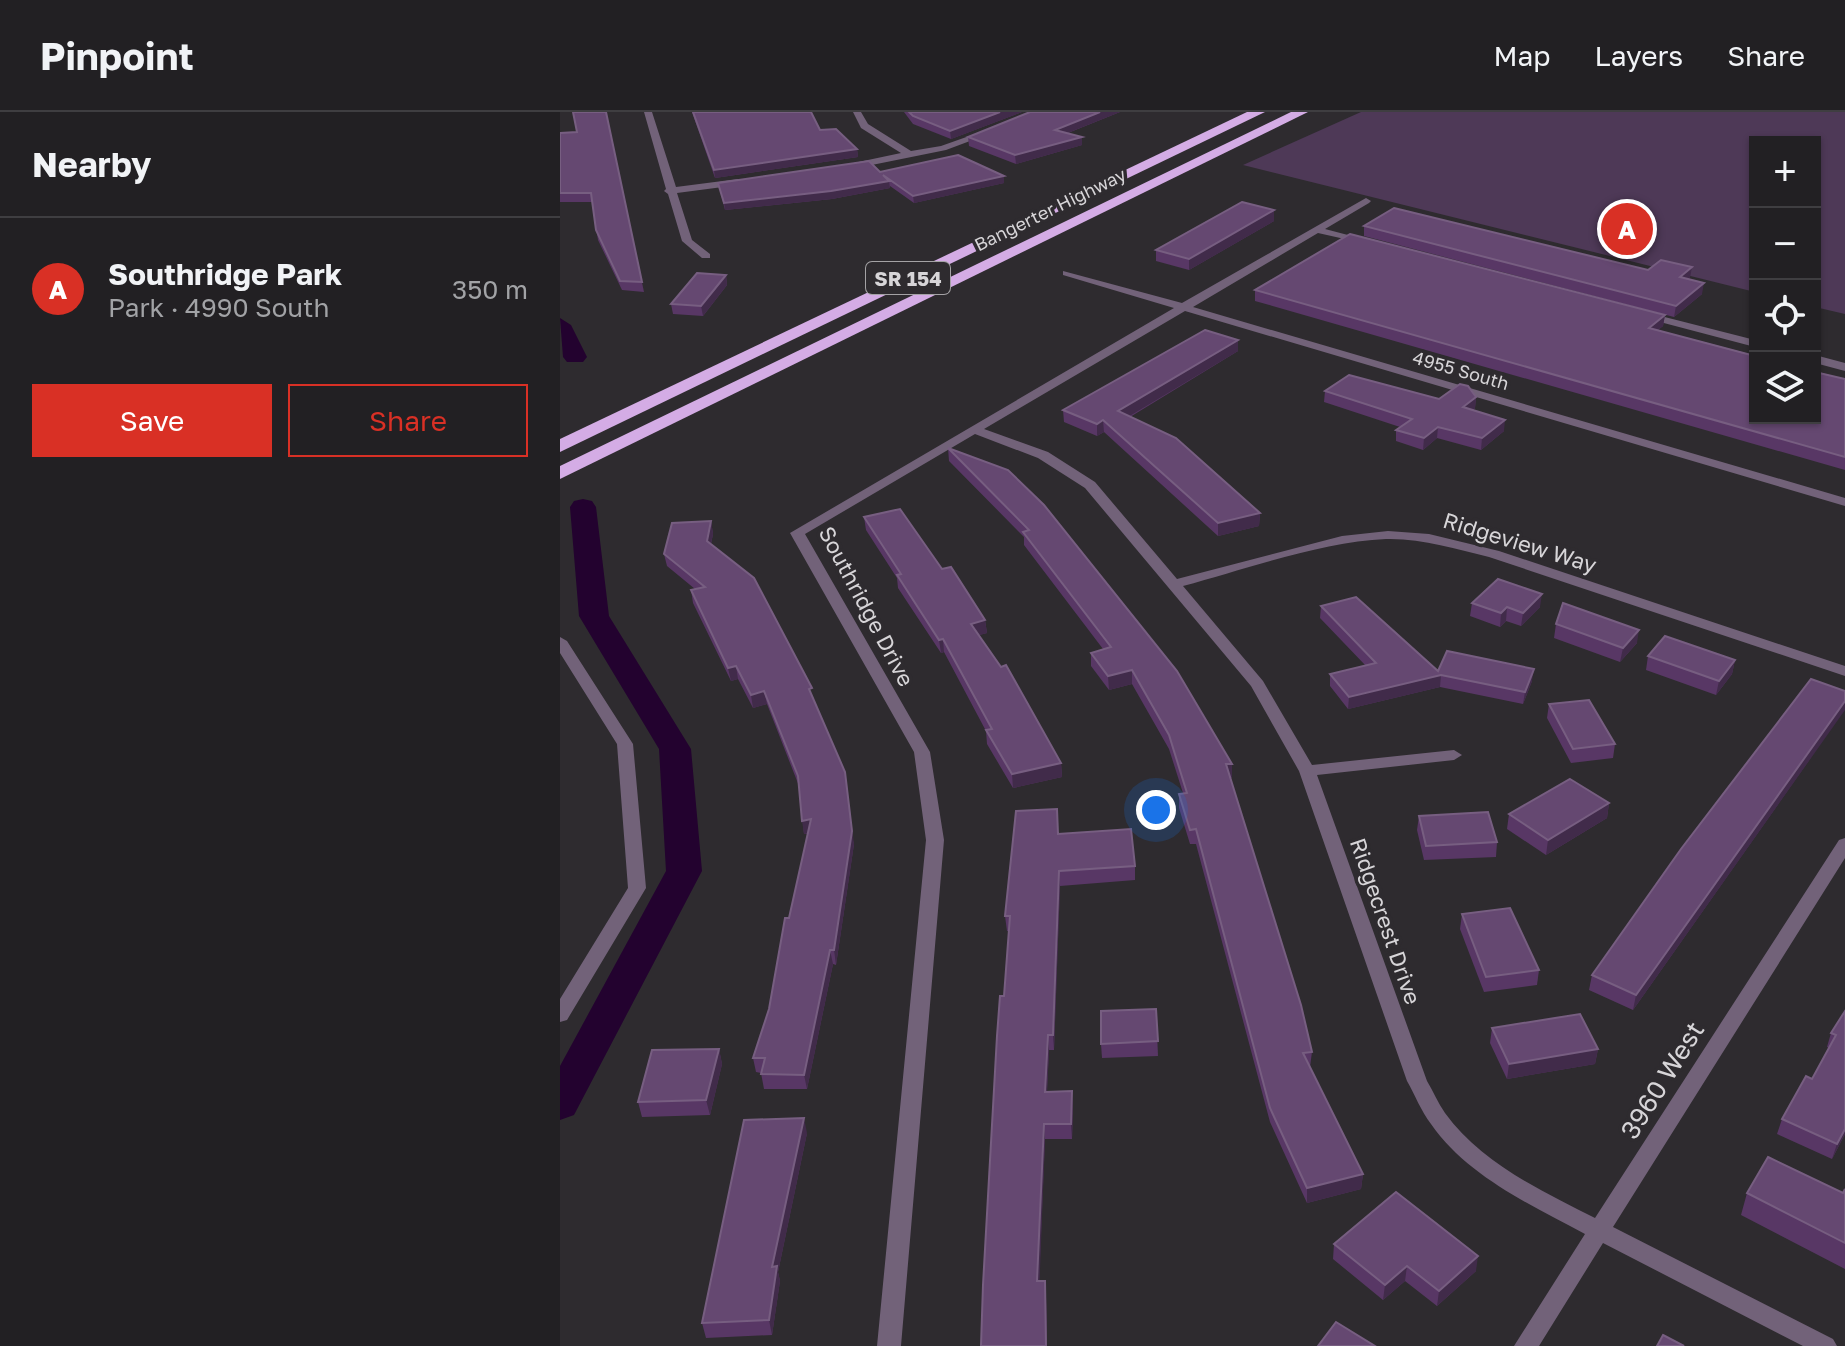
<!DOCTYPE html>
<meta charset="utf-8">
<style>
:root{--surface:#222023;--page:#2e2d30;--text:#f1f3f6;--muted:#a2a3a6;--line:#3f3e41;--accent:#d93025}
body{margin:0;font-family:"Golos Text",sans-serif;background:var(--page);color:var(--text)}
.controls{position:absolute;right:24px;top:24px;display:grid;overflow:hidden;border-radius:0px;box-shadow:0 2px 6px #0004}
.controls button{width:72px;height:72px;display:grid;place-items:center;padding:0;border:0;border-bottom:2px solid var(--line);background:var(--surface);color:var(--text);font:40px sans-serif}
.you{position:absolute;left:596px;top:698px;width:28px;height:28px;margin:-20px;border:6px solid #fff;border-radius:50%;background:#1a73e8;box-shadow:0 0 0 12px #1a73e833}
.badge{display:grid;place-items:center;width:52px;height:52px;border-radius:50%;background:var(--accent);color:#fff;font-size:26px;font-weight:700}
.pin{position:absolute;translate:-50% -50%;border:4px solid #fff;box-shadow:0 2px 8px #0006}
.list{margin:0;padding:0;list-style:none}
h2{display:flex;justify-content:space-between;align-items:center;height:104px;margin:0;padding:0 32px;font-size:34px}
h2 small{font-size:26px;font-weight:400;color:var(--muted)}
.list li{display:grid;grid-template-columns:52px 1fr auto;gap:24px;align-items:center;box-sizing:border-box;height:144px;padding:0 32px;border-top:2px solid var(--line)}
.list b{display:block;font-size:30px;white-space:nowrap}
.list p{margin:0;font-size:26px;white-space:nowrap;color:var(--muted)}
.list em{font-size:26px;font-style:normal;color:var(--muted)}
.actions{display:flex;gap:16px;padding:24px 32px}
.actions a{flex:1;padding:18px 0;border:2px solid var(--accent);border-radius:0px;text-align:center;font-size:28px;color:var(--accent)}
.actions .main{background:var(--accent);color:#fff}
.icon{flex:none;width:44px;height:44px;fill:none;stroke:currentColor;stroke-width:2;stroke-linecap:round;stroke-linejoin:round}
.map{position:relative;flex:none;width:1285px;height:1234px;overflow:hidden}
header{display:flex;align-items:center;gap:48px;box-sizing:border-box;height:112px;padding:0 40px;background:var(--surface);border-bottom:2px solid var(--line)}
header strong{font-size:38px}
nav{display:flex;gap:44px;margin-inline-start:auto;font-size:28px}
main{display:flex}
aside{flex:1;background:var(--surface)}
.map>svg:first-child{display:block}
</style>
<header>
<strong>Pinpoint</strong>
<nav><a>Map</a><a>Layers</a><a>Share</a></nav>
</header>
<main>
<aside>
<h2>Nearby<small></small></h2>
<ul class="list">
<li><span class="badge">A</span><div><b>Southridge Park</b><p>Park · 4990 South</p></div><em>350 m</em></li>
</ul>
<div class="actions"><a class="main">Save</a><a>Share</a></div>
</aside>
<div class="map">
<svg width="1285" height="1234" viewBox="0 0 1285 1234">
<rect width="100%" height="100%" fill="#2e2b2f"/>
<!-- green -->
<polygon fill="#4e3957" points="801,0 1285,0 1285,202 1255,195 1255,30 1195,30 1195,180 683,53"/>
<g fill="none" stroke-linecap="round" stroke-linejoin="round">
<!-- canal -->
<g fill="#23022f" fill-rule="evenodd">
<polygon points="0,206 11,213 27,245 23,250 7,250 3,245"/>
<polygon points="23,387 32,389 36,395 49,504 131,637 142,759 14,1003 0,1008 0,954 106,759 99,637 19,504 10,395 14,389"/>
</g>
<!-- service -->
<polygon fill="#726279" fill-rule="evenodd" points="0,525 7,529 73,632 86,776 7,908 0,910 0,887 68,776 57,632 0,541"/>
<!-- minor -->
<g fill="#726279" fill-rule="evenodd">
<polygon points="84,0 92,0 116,75 178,67 183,70 178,73 117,81 132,128 150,142 150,146 142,146 122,129 108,82 104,79 106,77"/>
<polygon points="293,0 301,0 308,12 351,39 381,34 429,17 434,20 386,38 292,57 289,56 289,52 341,41 301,16"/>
<path d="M806,86L811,89L809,91L765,117L807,128V132L758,121L633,195L1285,386V394L625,199L424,317L488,340L535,370L617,467L782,424L828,419L869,422L939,439L1285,554V564L929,445C896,437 861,426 826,427C761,430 686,457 623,474L703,569L752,653L894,638L902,643L894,648L757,663L867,969C873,979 878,991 885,1001C921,1051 982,1079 1035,1106L1279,728L1285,726V746L1053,1115L1273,1227L1277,1234H1243L1043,1131L979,1234H954L1025,1122C971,1093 907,1064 871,1012C861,999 855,983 847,969L739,659L691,574L525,376L478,346L415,322L245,422L370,640L384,728L341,1234H317L366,728L354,640L230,421L614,196L503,163V159L622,191Z"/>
<polygon points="1085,200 1195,228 1195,235 1081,205 1079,203"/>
<polygon points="1255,243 1285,251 1285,259 1255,251"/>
</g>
<!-- motorway -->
<g fill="#d4ace5" fill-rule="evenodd">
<polygon points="687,0 705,0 0,340 0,327"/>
<polygon points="731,0 748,0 0,367 0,354"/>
</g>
</g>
<!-- wall -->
<g fill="#583765">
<polygon points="46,0 84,180 62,178 38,128 32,90 0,90 0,21 17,20"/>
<polygon points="132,0 251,0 260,18 297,37 298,45 155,66"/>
<polygon points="344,0 462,0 391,27 353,12"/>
<polygon points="470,0 560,0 508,21 522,33 456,52 409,34 408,25"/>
<polygon points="320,60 444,64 444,71 354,91 330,74 330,76 272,87 165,98 158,71"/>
<polygon points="714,98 714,109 629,158 596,149 596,138"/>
<polygon points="804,114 1088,158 1130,166 1128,167 1142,182 1114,205 804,124"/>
<polygon points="166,163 167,173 143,204 113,202 111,192"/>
<polygon points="695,178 1105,203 1103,214 1098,218 1285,267 1285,358 695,189"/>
<polygon points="678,228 678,239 570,305 700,401 699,414 658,424 544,320 537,324 504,310 503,298"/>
<polygon points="765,279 879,287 916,285 915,296 913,298 944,319 921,338 877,326 863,338 836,329 836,318 840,315 764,290"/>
<polygon points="388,336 448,358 672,666 670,666 752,940 750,955 803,1062 801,1077 747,1091 710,1010 636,732 630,732 619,696 619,682 623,681 609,637 572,572 549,578 531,554 531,541 543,537 464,433 464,425 389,349"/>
<polygon points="304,405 382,457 425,508 427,521 419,523 501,651 502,665 453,676 427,632 426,619 384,540 381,541 338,476 337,466 306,418"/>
<polygon points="151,409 153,422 151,432 254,589 294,732 276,853 273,852 247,977 204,977 201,961 196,960 193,946 209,897 248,722 244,722 239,674 207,592 193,596 178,567 171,569 133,491 131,478 135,477 107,454 104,442"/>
<polygon points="912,491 980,495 961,514 946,509 940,515 910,504"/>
<polygon points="761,494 878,559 972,569 963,592 880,575 788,597 770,574 770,562 806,554 760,506"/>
<polygon points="996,512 1077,531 1060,550 994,526"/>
<polygon points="1088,544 1175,548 1172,562 1156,583 1086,558"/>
<polygon points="989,592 1055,632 1053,646 1011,651 987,606"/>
<polygon points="1252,644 1073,898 1029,878 1032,863"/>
<polygon points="1049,691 1047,706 986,743 947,717 949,702"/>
<polygon points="859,704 937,730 936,745 864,748 857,718"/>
<polygon points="498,722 575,754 575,768 500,774 494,938 489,938 487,980 513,994 512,1027 485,1027 479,1169 486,1184 487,1234 421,1234 449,819 447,819 445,804"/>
<polygon points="902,802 979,858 977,873 924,880 900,817"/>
<polygon points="596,897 598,944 542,946 541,932"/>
<polygon points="1285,899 1285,1022 1272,1047 1217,1022 1222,1007 1252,967 1269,936 1267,935 1271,921"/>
<polygon points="932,916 1038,937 1035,952 947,967 930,931"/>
<polygon points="159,937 162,952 150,1003 82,1005 78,990"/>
<polygon points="247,1021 218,1160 220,1169 212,1223 146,1226 142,1211"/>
<polygon points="1285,1077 1285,1157 1181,1103 1187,1081 1283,1081"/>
<polygon points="774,1132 916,1159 877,1194 845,1169 823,1188 773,1147"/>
</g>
<!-- shaded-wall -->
<g fill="#412b4a">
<polygon points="440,0 462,0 391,27 390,19"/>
<polygon points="540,0 560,0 495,26 495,18"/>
<polygon points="522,25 522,33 456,52 455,43"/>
<polygon points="297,37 298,45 155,66 154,58"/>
<polygon points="444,64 444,71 354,91 353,84"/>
<polygon points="329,69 330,76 272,87 165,98 164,91"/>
<polygon points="714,98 714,109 629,158 629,147"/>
<polygon points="1132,155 1130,166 1118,176 1120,165"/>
<polygon points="166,163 167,173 143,204 141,194"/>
<polygon points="1144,171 1142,182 1114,205 1116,194"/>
<polygon points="1105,203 1103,214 1087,227 1089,216"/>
<polygon points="678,228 678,239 558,311 558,299"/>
<polygon points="916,285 915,296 902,307 903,295"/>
<polygon points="543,308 544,320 537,324 537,312"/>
<polygon points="945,308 944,319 921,338 922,326"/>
<polygon points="878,315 877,326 863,338 864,326"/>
<polygon points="700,401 699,414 658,424 658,411"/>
<polygon points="151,409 153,422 149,441 147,429"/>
<polygon points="982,482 980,495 961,514 963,501"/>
<polygon points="947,495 946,509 940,515 941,501"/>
<polygon points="425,508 427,521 412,525 411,512"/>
<polygon points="1079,518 1077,531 1060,550 1063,536"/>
<polygon points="383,527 384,540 381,541 379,528"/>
<polygon points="1175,548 1172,562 1156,583 1159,569"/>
<polygon points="176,554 178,567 171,569 168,556"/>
<polygon points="974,557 972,569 963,592 965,580"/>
<polygon points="572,558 572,572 549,578 548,564"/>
<polygon points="881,563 880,575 788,597 789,585"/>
<polygon points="204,579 207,592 193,596 191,583"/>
<polygon points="1285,589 1285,598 1073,898 1076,883"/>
<polygon points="501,651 502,665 453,676 452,662"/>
<rect x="666" y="652" width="6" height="14"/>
<polygon points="287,673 294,732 276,853 274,838"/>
<polygon points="1049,691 1047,706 986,743 988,728"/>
<polygon points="251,707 253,721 244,722 242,709"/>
<polygon points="499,759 500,774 494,938 493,923"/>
<polygon points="270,838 273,852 247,977 244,963"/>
<polygon points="488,923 489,938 486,995 485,980"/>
<polygon points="159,937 162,952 150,1003 146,988"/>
<polygon points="1038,937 1035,952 947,967 949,952"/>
<polygon points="512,979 513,994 512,1027 511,1012"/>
<polygon points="244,1006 247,1021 218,1160 220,1169 212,1223 209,1208 212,1155"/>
<polygon points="484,1012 485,1027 479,1184 477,1169"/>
<polygon points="1285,1017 1285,1022 1272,1047 1277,1032"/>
<polygon points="803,1062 801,1077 747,1091 747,1076"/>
<polygon points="918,1144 916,1159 877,1194 879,1179"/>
<polygon points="847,1154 845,1169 823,1188 825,1173"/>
<polygon points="485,1169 486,1184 487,1234 486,1234"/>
</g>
<!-- building -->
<g fill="#654871" stroke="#775e81" stroke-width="2">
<polygon points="13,0 46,0 82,170 60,169 36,118 31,81 0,81 0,21 17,20"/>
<polygon points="133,0 251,0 260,18 276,17 297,37 154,58"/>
<polygon points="349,0 440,0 390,19 353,4"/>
<polygon points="470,0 540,0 495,18 522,25 455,43 408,25"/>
<polygon points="398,43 444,64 353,84 323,63 329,69 271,79 164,91 158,71 309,49 320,60"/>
<polygon points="682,90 714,98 629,147 596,138"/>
<polygon points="834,96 1088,158 1101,148 1132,155 1120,165 1144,171 1116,194 804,114"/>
<polygon points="790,122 1105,203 1089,216 1195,244 1195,306 1255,306 1255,260 1285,267 1285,345 695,178"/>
<polygon points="137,161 166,163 141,194 111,192"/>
<polygon points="645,218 678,228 558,299 616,326 700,401 658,411 543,308 537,312 503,298"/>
<polygon points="789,263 879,287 900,272 908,274 916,285 903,295 945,308 922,326 878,315 864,326 836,318 852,307 765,279"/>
<polygon points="388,336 448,358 484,393 617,559 672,652 666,652 741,893 752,940 743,941 803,1062 747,1076 710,996 636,717 630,718 619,682 627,681 609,623 572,558 548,564 531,541 551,535 463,420 469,418"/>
<polygon points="340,397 382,457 391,455 425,508 411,512 441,555 446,553 501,651 452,662 426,618 432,617 383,527 379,528 337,463 341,462 304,405"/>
<polygon points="151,409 147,429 194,466 252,576 249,577 285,660 292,719 274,838 270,838 244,963 201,962 205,946 193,946 209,897 225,806 229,806 251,707 242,709 238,664 204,579 191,583 176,554 168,556 131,478 145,475 104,442 112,411"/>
<polygon points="938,467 982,482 963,501 947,495 941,501 912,491"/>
<polygon points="796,485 878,559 887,539 974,557 965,580 881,563 789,585 770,562 816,551 761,494"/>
<polygon points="1003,491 1079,518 1063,536 996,512"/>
<polygon points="1105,524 1175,548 1159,569 1088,544"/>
<polygon points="1251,567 1285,579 1285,589 1076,883 1032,863 1121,737"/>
<polygon points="1029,588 1055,632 1013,637 989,592"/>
<polygon points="1010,667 1049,691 988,728 949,702"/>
<polygon points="497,697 498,722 571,717 575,754 499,759 493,923 488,923 485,980 512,979 511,1012 484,1012 477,1169 485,1169 486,1234 421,1234 423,1173 437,924 440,884 444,884 450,804 445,804 456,699"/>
<polygon points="928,700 937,730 866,734 859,704"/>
<polygon points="950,796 979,858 926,865 902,802"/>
<polygon points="596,897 598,929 541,932 541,899"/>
<polygon points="1285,899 1285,1017 1277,1032 1222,1007 1246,964 1252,967 1276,923 1271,921"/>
<polygon points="1020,902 1038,937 949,952 932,916"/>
<polygon points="159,937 146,988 78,990 92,938"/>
<polygon points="244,1006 212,1155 217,1154 209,1208 142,1211 184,1008"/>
<polygon points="1208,1045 1283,1081 1285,1077 1285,1131 1187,1081"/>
<polygon points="836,1080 918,1144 879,1179 847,1154 825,1173 774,1132"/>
<polygon points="776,1210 815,1234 758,1234"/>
<polygon points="1103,1223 1124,1234 1097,1234"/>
</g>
<g text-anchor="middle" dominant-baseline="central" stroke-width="7" stroke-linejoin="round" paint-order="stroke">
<!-- far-street labels -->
<g font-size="18" fill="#d7d5d8" stroke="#2e2b2f">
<text transform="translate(490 97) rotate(-26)">Bangerter Highway</text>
<text transform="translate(901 258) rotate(16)">4955 South</text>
</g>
<!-- shield labels -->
<rect fill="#2e2b2f" stroke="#a4a2a5" stroke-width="2" x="306" y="150" width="84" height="32" rx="6"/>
<g font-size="20" font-weight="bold" fill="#d7d5d8">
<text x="348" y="166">SR 154</text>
</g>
<!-- street labels -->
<g font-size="22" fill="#d7d5d8" stroke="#2e2b2f">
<text transform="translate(960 430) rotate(17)">Ridgeview Way</text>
<text transform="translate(307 494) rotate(62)">Southridge Drive</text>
<text transform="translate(826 809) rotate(71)">Ridgecrest Drive</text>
</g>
<!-- near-street labels -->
<g font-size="26" fill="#d7d5d8" stroke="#2e2b2f">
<text transform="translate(1102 968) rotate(-58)">3960 West</text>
</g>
</g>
</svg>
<div class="controls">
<button>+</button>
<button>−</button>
<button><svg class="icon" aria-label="locate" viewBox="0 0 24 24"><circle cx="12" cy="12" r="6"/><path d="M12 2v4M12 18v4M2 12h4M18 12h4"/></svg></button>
<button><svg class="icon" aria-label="layers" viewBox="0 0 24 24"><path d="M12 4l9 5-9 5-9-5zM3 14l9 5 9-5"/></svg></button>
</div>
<div class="you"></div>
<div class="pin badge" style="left:1067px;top:117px">A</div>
</div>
</main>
